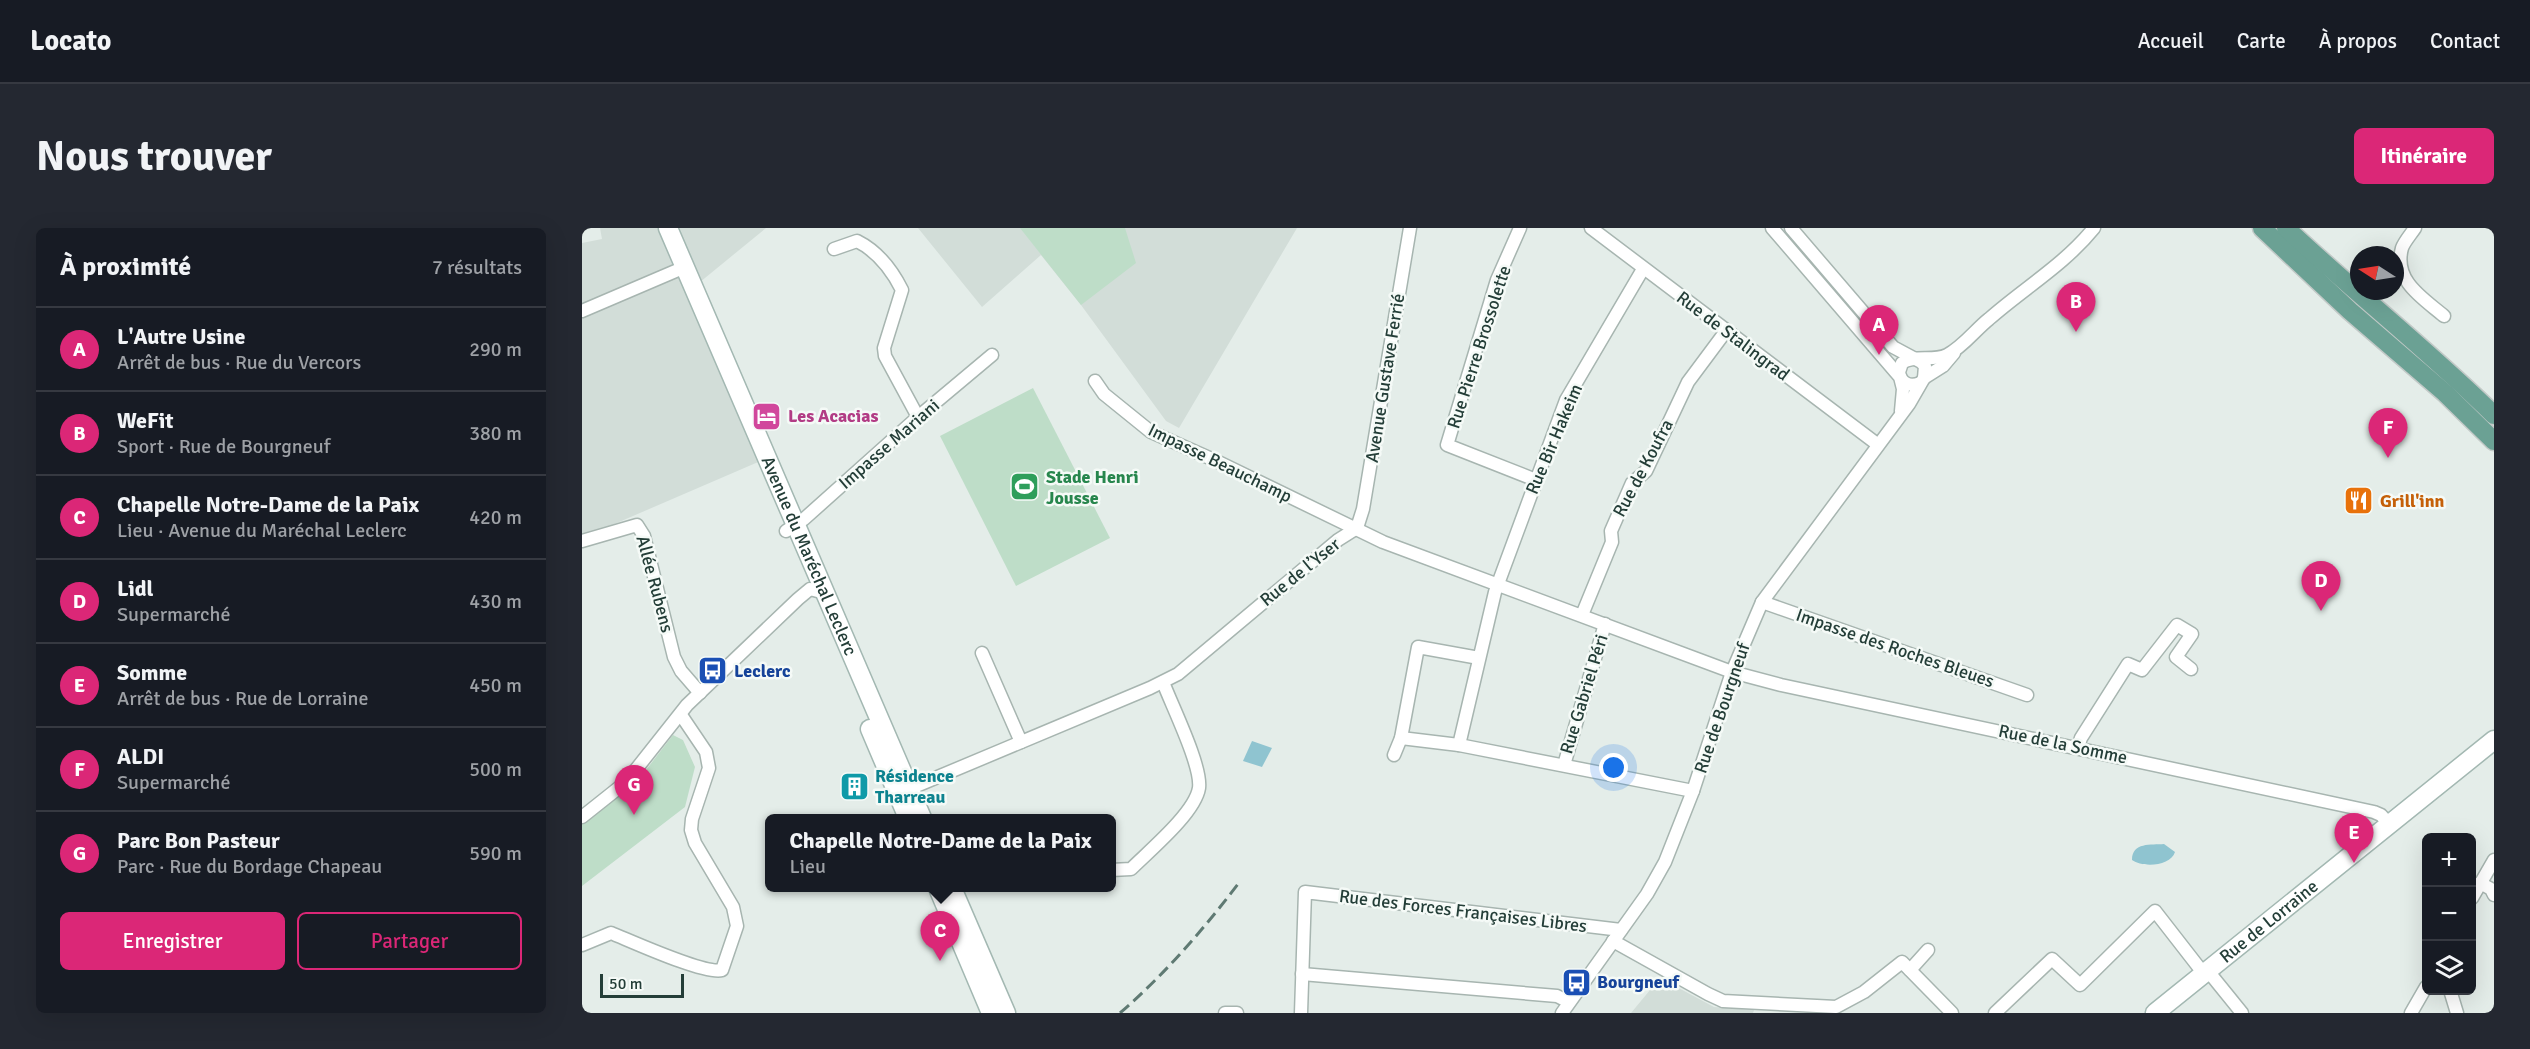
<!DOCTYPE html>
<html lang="fr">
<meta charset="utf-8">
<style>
:root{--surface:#171b24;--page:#242831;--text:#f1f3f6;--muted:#9ea1a6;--line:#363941;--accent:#db2777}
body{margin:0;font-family:Signika,sans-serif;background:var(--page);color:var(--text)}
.controls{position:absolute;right:18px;bottom:18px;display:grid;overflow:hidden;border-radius:9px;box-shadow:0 6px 24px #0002}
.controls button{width:54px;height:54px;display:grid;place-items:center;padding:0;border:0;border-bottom:2px solid var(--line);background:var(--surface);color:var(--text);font:30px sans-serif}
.compass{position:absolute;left:1768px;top:18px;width:54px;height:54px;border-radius:50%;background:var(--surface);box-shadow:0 6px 24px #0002;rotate:282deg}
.scale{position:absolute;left:18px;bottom:15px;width:84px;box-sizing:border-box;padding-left:6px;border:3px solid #243e38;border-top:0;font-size:16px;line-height:21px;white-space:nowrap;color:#243e38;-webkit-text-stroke:4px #f5faf7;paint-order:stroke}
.you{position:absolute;left:1032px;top:540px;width:21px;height:21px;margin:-15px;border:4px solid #fff;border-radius:50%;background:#1a73e8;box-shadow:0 0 0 9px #1a73e833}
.badge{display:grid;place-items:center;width:39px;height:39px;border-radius:50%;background:var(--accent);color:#fff;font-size:20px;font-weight:700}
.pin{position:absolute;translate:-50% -50px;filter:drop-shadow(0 2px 3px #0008)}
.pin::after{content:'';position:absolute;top:32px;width:21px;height:18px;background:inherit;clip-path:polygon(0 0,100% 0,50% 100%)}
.popup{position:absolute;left:183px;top:586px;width:351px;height:78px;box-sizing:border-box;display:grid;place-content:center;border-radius:9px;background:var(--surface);filter:drop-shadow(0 2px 4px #0005);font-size:20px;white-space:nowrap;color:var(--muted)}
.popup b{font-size:22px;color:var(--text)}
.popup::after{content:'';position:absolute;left:50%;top:100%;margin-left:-12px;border:12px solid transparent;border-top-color:var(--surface)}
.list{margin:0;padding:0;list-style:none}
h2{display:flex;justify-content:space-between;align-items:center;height:78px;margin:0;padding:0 24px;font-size:26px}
h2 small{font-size:20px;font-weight:400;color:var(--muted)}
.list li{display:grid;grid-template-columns:39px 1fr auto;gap:18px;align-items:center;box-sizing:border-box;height:84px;padding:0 24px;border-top:2px solid var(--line)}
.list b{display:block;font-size:22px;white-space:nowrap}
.list p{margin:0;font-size:20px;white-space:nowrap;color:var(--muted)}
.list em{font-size:20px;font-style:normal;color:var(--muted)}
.actions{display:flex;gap:12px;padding:18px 24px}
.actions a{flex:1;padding:14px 0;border:2px solid var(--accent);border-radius:9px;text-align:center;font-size:21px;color:var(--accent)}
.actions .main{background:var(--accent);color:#fff}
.icon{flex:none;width:33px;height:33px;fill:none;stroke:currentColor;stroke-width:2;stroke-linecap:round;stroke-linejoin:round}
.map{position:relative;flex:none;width:1912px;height:785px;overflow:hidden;border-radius:9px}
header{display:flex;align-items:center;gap:36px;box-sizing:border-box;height:84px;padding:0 30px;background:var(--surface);border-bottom:2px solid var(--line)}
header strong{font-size:28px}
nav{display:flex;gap:33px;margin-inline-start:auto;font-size:21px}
.intro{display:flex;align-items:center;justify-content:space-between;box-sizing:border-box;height:144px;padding:0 36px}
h1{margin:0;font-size:42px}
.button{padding:15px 27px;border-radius:9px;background:var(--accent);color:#fff;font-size:21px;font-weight:700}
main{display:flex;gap:36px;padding:0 36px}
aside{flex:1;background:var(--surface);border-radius:9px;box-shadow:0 6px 24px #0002}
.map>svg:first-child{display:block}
</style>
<header>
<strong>Locato</strong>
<nav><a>Accueil</a><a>Carte</a><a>À propos</a><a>Contact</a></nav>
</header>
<div class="intro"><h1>Nous trouver</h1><a class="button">Itinéraire</a></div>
<main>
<aside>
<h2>À proximité<small>7 résultats</small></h2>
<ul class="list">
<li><span class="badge">A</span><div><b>L'Autre Usine</b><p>Arrêt de bus · Rue du Vercors</p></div><em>290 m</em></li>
<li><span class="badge">B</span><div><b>WeFit</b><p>Sport · Rue de Bourgneuf</p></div><em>380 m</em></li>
<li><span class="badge">C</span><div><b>Chapelle Notre-Dame de la Paix</b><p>Lieu · Avenue du Maréchal Leclerc</p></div><em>420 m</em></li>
<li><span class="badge">D</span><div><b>Lidl</b><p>Supermarché</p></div><em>430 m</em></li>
<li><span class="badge">E</span><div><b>Somme</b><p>Arrêt de bus · Rue de Lorraine</p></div><em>450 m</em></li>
<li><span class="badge">F</span><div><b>ALDI</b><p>Supermarché</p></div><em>500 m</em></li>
<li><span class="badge">G</span><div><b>Parc Bon Pasteur</b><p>Parc · Rue du Bordage Chapeau</p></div><em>590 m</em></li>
</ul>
<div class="actions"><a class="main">Enregistrer</a><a>Partager</a></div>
</aside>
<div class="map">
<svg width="1912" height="785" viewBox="0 0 1912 785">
<rect width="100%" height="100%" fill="#e4ede9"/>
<!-- built -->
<g fill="#d2ddd8">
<polygon points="18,0 184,0 112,59 190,228 0,310 0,15 20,11"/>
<polygon points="336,0 715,0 597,200 584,193 499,77 459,27 400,79"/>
<polygon points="1078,750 1132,779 1172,782 1171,785 1049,785"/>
</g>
<!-- green -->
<g fill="#beddc8">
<polygon points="438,0 543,0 554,35 499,77"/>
<polygon points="451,160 528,310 434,358 358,208"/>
<polygon points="91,507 101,512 113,539 103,579 0,658 0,595 54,555"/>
</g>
<!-- water -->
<g fill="#8fc4d0">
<polygon points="670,513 690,520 680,539 661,533"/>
<path d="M1582,616L1593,624C1589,638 1561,640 1550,632C1550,614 1569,617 1582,616Z"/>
</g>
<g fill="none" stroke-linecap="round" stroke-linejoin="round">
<defs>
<g id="street">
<polyline points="938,0 915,52 865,217 954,252"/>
<polyline points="1009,0 1295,216"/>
<polyline points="1190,0 1318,149 1321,161 1319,183"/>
<path d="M1833,0C1829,6 1822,14 1820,20C1811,53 1841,70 1862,88"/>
<path d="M252,21L275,13C295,23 310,42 320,62L302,120L303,128L336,189"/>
<polyline points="0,83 103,39"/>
<polyline points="1342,150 1361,138 1372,125"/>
<polyline points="513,153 522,166 569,204 632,232 801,314 1150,444 1199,457 1792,584 1799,587 1808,597"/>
<path d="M1338,155C1328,159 1319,156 1317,144L1320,135C1332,126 1351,134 1365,127C1381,119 1393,102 1407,91C1442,60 1482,37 1512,0"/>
<polyline points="775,300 781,281 828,0"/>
<polyline points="204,303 222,291 336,189 410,127"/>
<polyline points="0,313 55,297 62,308 92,429 99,443 118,465"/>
<polyline points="1180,374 1445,467"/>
<polyline points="1000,387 1030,314 1029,303 1050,255 1064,243 1106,154 1144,103"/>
<polyline points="400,425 439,514"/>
<polyline points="819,510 877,517 1111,563"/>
<polyline points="877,517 913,364 984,172 1061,41"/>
<polyline points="1496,519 1499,510 1546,436 1560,442 1595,397 1610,406 1594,429 1609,441"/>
<polyline points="812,527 819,510 836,419 897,430"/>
<polyline points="982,537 1023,396"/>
<polyline points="322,558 327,561 568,460 596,446 756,312 775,300"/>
<polyline points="0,589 44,554 105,477 216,371 228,361 243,365"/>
<path d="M529,642L549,641C567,623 613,585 617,560C620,538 590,478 581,454"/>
<polyline points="1898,655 1909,661 1912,667"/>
<polyline points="1890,670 1912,632"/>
<polyline points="1031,713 1126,766 1141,773 1254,779 1282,764 1320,734 1370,785"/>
<path d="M0,717L29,705C49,713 123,747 140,742L155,698L151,679L113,615L109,602L110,591L127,540L124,524L99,487"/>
<polyline points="1328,742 1346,722"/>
<polyline points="1626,743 1660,785"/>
<polyline points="720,746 975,768 987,774"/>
<polyline points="1868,762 1875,785"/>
<polyline points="643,785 655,785"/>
<polyline points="719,785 723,664 1039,702"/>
<polyline points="980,785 1065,666 1083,634 1111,563 1150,444 1180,374 1327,176 1342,150 1343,138 1339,134 1311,119 1209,0"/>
<polyline points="1413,785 1470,731 1498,757 1573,683 1622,746"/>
<polyline points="1829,785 1844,759"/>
</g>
<g id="secondary">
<path id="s1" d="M86,0L340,590"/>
<polyline points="288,501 326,590"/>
<polyline points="356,660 409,785"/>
<polyline points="370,660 424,785"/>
<path id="s2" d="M1573,785L1912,512"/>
</g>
<g id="primary">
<polyline points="1680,0 1768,83 1863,165 1912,213"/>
<path d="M1704,0C1772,64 1845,121 1912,187"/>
</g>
</defs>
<!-- street casing -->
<use href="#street" stroke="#a7b5b0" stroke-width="15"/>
<!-- secondary casing -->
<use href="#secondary" stroke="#a3b8b2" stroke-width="21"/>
<!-- primary casing -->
<use href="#primary" stroke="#c2c9c7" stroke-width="21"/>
<!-- street -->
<use href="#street" stroke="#fff" stroke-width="12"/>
<!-- secondary -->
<use href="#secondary" stroke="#fff" stroke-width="18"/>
<!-- primary -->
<use href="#primary" stroke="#6ba194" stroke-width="18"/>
<!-- rail -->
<path stroke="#5f7a73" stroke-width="3" stroke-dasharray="12 6" stroke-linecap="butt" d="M538,785C582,747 621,702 656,656"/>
</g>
<!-- icons -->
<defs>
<symbol id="hotel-square" viewBox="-11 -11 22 22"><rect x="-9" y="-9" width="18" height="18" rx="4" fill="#d1479c" stroke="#f5faf7"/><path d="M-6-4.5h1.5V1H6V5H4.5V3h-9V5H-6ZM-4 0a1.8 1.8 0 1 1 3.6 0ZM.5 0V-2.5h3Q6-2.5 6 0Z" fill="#fff"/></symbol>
<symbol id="stadium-square" viewBox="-11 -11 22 22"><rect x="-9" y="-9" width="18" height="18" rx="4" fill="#2e9e5b" stroke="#f5faf7"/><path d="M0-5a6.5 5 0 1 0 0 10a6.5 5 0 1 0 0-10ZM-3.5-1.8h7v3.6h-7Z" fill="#fff"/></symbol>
<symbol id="restaurant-square" viewBox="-11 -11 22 22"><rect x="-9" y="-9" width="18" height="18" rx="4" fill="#e8710a" stroke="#f5faf7"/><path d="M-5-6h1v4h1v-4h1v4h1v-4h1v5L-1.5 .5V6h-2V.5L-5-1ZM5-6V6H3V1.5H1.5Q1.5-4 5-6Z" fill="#fff"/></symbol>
<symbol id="bus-square" viewBox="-11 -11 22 22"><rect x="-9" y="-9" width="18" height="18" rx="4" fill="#1a4fb4" stroke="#f5faf7"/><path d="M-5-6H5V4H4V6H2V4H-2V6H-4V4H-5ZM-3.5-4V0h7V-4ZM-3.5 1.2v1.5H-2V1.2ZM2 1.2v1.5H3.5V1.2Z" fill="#fff"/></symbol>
<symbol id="building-square" viewBox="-11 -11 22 22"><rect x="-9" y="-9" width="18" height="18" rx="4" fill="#0f9aa8" stroke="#f5faf7"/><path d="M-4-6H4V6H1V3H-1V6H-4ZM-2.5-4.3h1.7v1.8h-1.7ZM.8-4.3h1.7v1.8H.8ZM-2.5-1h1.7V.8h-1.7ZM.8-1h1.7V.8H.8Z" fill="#fff"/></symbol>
</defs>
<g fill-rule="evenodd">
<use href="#hotel-square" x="168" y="172" width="33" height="33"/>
<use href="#stadium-square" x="426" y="242" width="33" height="33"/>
<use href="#restaurant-square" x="1760" y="256" width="33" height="33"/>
<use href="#bus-square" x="114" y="426" width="33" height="33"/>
<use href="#building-square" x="256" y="542" width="33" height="33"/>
<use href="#bus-square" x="978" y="738" width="33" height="33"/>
</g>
<g text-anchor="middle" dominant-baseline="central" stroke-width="5" stroke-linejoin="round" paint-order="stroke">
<!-- street labels -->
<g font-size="18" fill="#243e38" stroke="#f5faf7">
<text transform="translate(1151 108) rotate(37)">Rue de Stalingrad</text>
<text transform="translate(897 119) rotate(-72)">Rue Pierre Brossolette</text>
<text transform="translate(803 150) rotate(-81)">Avenue Gustave Ferrié</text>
<text transform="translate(972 211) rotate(-67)">Rue Bir Hakeim</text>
<text transform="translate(307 216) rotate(-41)">Impasse Mariani</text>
<text transform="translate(638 235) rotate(26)">Impasse Beauchamp</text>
<text transform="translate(1061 240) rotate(-62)">Rue de Koufra</text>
<text stroke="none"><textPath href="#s1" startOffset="357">Avenue du Maréchal Leclerc</textPath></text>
<text transform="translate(718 344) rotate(-39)">Rue de l’Yser</text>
<text transform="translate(73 356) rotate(75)">Allée Rubens</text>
<text transform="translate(1313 420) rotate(19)">Impasse des Roches Bleues</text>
<text transform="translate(1002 466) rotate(-73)">Rue Gabriel Péri</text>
<text transform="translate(1140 480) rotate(-71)">Rue de Bourgneuf</text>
<text transform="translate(1481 516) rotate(12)">Rue de la Somme</text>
<text transform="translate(881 683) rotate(7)">Rue des Forces Françaises Libres</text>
<text stroke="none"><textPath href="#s2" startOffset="146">Rue de Lorraine</textPath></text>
</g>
<!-- hotel labels -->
<g font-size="18" font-weight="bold" fill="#b23c85" stroke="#f5faf7" text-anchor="start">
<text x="206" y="188">Les Acacias</text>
</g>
<!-- leisure labels -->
<g font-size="18" font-weight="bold" fill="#27864d" stroke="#f5faf7" text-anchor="start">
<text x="464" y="249">Stade Henri<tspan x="464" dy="21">Jousse</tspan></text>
</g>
<!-- food labels -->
<g font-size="18" font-weight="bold" fill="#c56008" stroke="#f5faf7" text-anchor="start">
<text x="1798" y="273">Grill'inn</text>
</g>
<!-- transit labels -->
<g font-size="18" font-weight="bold" fill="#164399" stroke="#f5faf7" text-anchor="start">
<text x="152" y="443">Leclerc</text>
<text x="1015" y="754">Bourgneuf</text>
</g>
<!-- culture labels -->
<g font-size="18" font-weight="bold" fill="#0d838f" stroke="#f5faf7" text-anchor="start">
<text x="293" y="548">Résidence<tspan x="293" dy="21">Tharreau</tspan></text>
</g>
</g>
</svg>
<div class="controls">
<button>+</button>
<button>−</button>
<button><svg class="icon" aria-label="layers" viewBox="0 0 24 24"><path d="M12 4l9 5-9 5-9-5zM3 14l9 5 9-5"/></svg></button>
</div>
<svg class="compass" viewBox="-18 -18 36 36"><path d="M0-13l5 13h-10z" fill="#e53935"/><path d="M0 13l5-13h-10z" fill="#9ea1a6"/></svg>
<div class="scale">50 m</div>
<div class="you"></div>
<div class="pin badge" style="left:1297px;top:127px">A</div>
<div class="pin badge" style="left:1494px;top:104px">B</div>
<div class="pin badge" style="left:358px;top:733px">C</div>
<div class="popup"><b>Chapelle Notre-Dame de la Paix</b>Lieu</div>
<div class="pin badge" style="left:1739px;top:383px">D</div>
<div class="pin badge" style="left:1772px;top:635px">E</div>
<div class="pin badge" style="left:1806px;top:230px">F</div>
<div class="pin badge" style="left:52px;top:587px">G</div>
</div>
</main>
